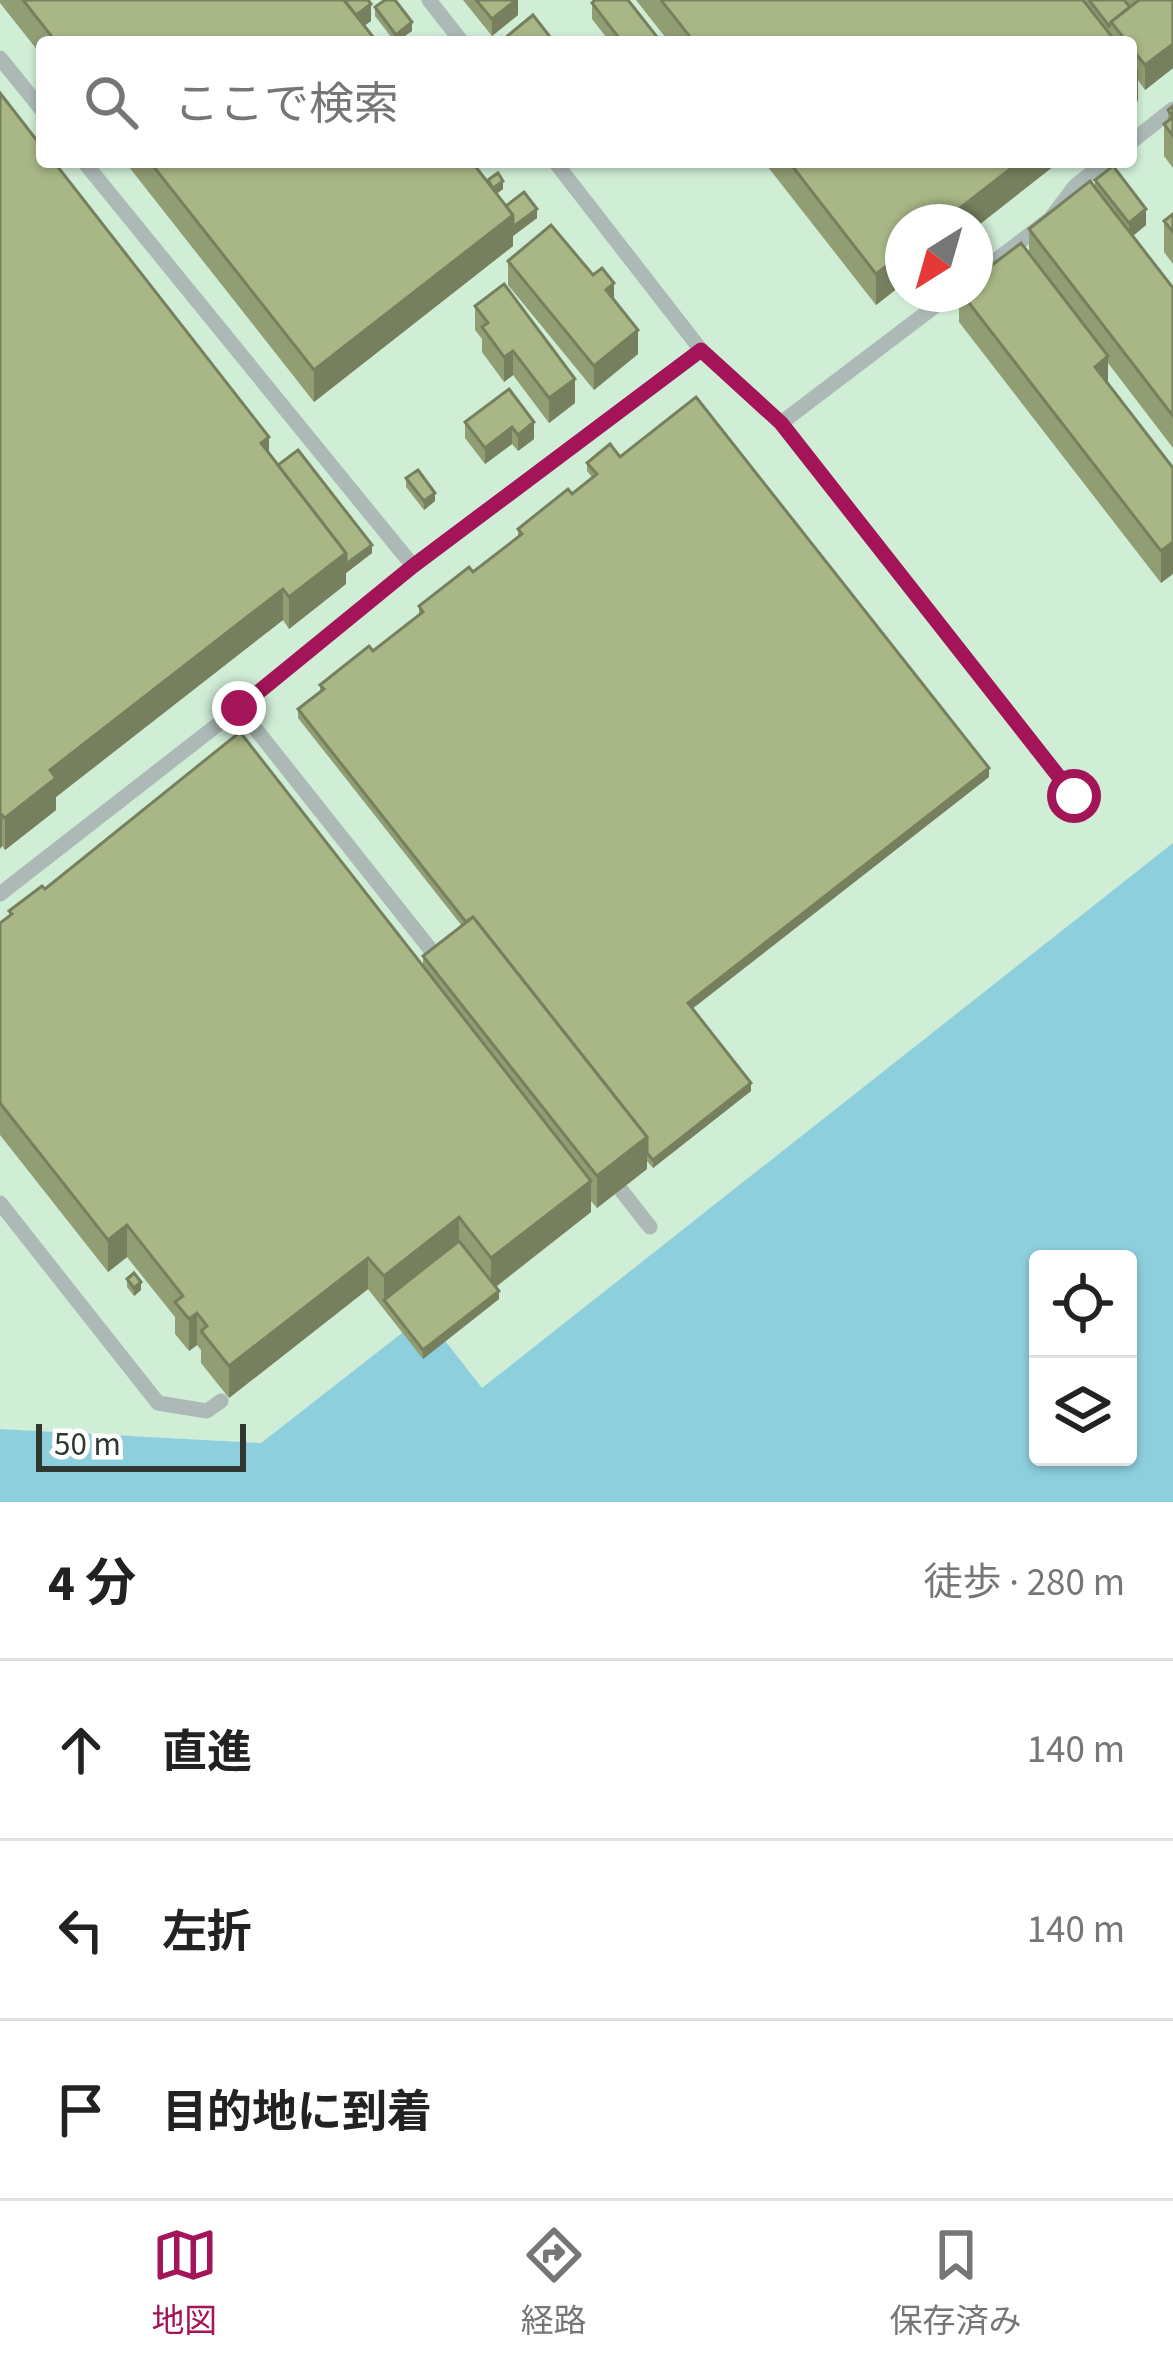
<!DOCTYPE html>
<html lang="ja">
<meta charset="utf-8">
<style>
:root{--surface:#fff;--page:#f6f6f6;--text:#222;--muted:#767676;--line:#e0e0e0;--accent:#a31459}
body{margin:0;font-family:"Source Sans 3","Noto Sans JP",sans-serif;background:var(--page);color:var(--text)}
.controls{position:absolute;right:36px;bottom:36px;display:grid;overflow:hidden;border-radius:12px;box-shadow:0 3px 9px #0004}
.controls button{width:108px;height:108px;display:grid;place-items:center;padding:0;border:0;border-bottom:3px solid var(--line);background:var(--surface);color:var(--text);font:60px sans-serif}
.compass{position:absolute;left:885px;top:204px;width:108px;height:108px;border-radius:50%;background:var(--surface);box-shadow:0 3px 9px #0004;rotate:217deg}
.scale{position:absolute;left:36px;bottom:30px;width:210px;box-sizing:border-box;padding-left:12px;border:6px solid #2f3731;border-top:0;font-size:33px;line-height:42px;white-space:nowrap;color:#2f3731;-webkit-text-stroke:9px #fff;paint-order:stroke}
.stop{position:absolute;width:36px;height:36px;margin:-27px;border:9px solid #a31459;border-radius:50%;background:#fff}
.stop.end{background:#a31459;border-color:#fff;box-shadow:0 3px 12px #0008}
.list{margin:0;padding:0;list-style:none}
h2{display:flex;justify-content:space-between;align-items:center;height:156px;margin:0;padding:0 48px;font-size:51px}
h2 small{font-size:39px;font-weight:400;color:var(--muted)}
.list li{display:grid;grid-template-columns:78px 1fr auto;gap:36px;align-items:center;box-sizing:border-box;height:180px;padding:0 48px;border-top:3px solid var(--line)}
.list b{display:block;font-size:45px;white-space:nowrap}
.list em{font-size:39px;font-style:normal;color:var(--muted)}
.icon{flex:none;width:66px;height:66px;fill:none;stroke:currentColor;stroke-width:2;stroke-linecap:round;stroke-linejoin:round}
.map{position:relative;flex:none;width:1173px;height:1502px;overflow:hidden}
.search{position:absolute;background:var(--surface);box-shadow:0 3px 9px #0004;left:36px;right:36px;top:36px;height:132px;display:flex;align-items:center;gap:30px;box-sizing:border-box;padding:0 42px;border-radius:12px;color:var(--muted);font-size:45px}
.sheet{height:696px;background:var(--surface)}
nav{display:flex;justify-content:space-around;align-items:center;box-sizing:border-box;height:168px;border-top:3px solid var(--line);background:var(--surface);font-size:33px;color:var(--muted)}
nav a{display:grid;justify-items:center;gap:6px}
nav .on{color:var(--accent)}
.map>svg:first-child{display:block}
</style>
<div class="map">
<svg width="1173" height="1502" viewBox="0 0 1173 1502">
<rect width="100%" height="100%" fill="#e1f7e5"/>
<!-- built -->
<path fill="#d0edd6" fill-rule="evenodd" d="M0,0H1173V843L482,1389L425,1315L261,1443L0,1429ZM42,42H1131V162H42ZM903,222H975V294H903Z"/>
<!-- water -->
<path fill="#8ecfdd" fill-rule="evenodd" d="M1173,843V1502H0V1429L261,1443L425,1315L482,1388ZM1038,1259H1128V1457H1038Z"/>
<g fill="none" stroke-linecap="round" stroke-linejoin="round">
<!-- service -->
<g stroke="#acb9b6" stroke-width="15">
<polyline points="429,0 462,42"/>
<polyline points="0,58 42,110"/>
<polyline points="1131,142 1173,109"/>
<polyline points="84,162 413,566"/>
<polyline points="555,162 701,350 781,423 951,294"/>
<polyline points="975,276 1050,219 1075,186 1105,162"/>
<polyline points="781,423 1074,796"/>
<polyline points="239,708 442,964"/>
<polyline points="0,894 239,708 413,566 701,350"/>
<polyline points="621,1190 650,1227"/>
<polyline points="0,1203 158,1403 207,1411 221,1401"/>
</g>
</g>
<!-- wall -->
<g fill="#919d73">
<polygon points="0,0 368,0 371,21 364,26 377,42 42,42 42,56 0,3"/>
<polygon points="463,0 518,0 518,15 492,36"/>
<polygon points="636,0 1124,0 1126,2 1126,0 1173,0 1173,68 1145,90 1138,80 1138,101 1131,106 1131,42 669,42"/>
<polygon points="592,3 661,42 610,42 592,19"/>
<polygon points="375,7 412,31 395,42 375,16"/>
<polygon points="0,93 278,465 372,553 346,573 346,584 289,629 283,620 56,797 56,810 5,850 2,846"/>
<polygon points="1173,106 1173,168 1164,156 1164,124 1168,121 1168,110"/>
<polygon points="125,162 472,162 488,182 503,189 497,194 506,206 537,218 513,236 513,246 314,402"/>
<polygon points="764,162 1059,162 876,305"/>
<polygon points="1095,180 1146,225 1133,236 1173,288 1173,448 1108,363 1108,384 1173,468 1161,583 959,322 959,294 975,294 1029,254 1029,229 1095,188"/>
<polygon points="1173,214 1173,264 1164,252 1164,221"/>
<polygon points="508,261 614,301 638,354 594,390 508,285"/>
<polygon points="475,306 575,403 549,423 513,375 504,382 482,352 482,339 475,330"/>
<polygon points="509,389 534,439 518,451 512,444 485,464 465,438 465,422"/>
<polygon points="620,457 989,777 692,1009 751,1091 653,1168 647,1161 647,1169 597,1208 591,1201 591,1212 496,1287 499,1299 423,1359 368,1289 229,1398 201,1363 201,1350 197,1345 189,1351 175,1334 175,1317 127,1257 108,1272 0,1135 0,923 9,916 9,911 45,889 423,966 423,956 462,926 298,718 298,709 320,692 320,685 373,651 419,615 419,606 473,572 518,537 518,529 572,494 592,477 587,471 587,463"/>
<polygon points="406,478 435,501 424,510 406,487"/>
<polygon points="127,1279 141,1290 134,1296 127,1287"/>
</g>
<!-- shaded-wall -->
<g fill="#76805e">
<polygon points="516,0 518,0 518,15 492,36 492,19"/>
<polygon points="371,4 371,21 350,36 350,20"/>
<polygon points="412,22 412,31 396,42 396,35"/>
<polygon points="1173,44 1173,68 1145,90 1145,65"/>
<polygon points="1138,69 1138,101 1131,106 1131,74"/>
<polygon points="1019,162 1059,162 975,228 975,222 942,222"/>
<polygon points="503,181 503,189 493,196 493,188"/>
<polygon points="537,209 537,218 513,236 513,246 314,402 314,370 513,215"/>
<polygon points="1146,209 1146,225 1129,239 1129,223"/>
<polygon points="903,253 903,284 876,305 876,274"/>
<polygon points="614,283 614,307 606,290"/>
<polygon points="638,330 638,354 594,390 594,366"/>
<polygon points="513,351 513,375 504,382 504,357"/>
<polygon points="1108,356 1108,388 1095,367"/>
<polygon points="575,379 575,403 549,423 549,398"/>
<polygon points="534,422 534,439 518,451 518,435"/>
<polygon points="512,427 512,444 485,464 485,448"/>
<polygon points="269,437 269,469 261,443"/>
<polygon points="435,493 435,501 424,510 424,501"/>
<polygon points="1173,542 1173,574 1161,583 1161,551"/>
<polygon points="372,545 372,553 346,573 346,584 289,629 289,597 346,553"/>
<polygon points="283,589 283,620 56,797 56,810 5,850 5,818 50,770"/>
<polygon points="989,768 989,777 688,1012 688,1003"/>
<polygon points="2,815 2,846 0,849 0,817"/>
<polygon points="751,1083 751,1091 653,1168 653,1160"/>
<polygon points="647,1137 647,1169 597,1208 597,1176"/>
<polygon points="591,1181 591,1212 491,1290 491,1258"/>
<polygon points="459,1217 459,1249 384,1300 384,1276"/>
<polygon points="127,1225 127,1257 108,1272 108,1240"/>
<polygon points="368,1258 368,1289 229,1398 229,1366"/>
<polygon points="141,1282 141,1290 134,1296 134,1288"/>
<polygon points="499,1291 499,1299 423,1359 423,1350"/>
<polygon points="197,1313 197,1345 189,1351 189,1319"/>
</g>
<!-- building -->
<g fill="#a9b786" stroke="#76805e" stroke-width="3">
<polygon points="23,0 344,0 377,42 56,42"/>
<polygon points="344,0 368,0 371,4 356,15"/>
<polygon points="385,0 395,0 412,22 396,35 375,7"/>
<polygon points="476,0 516,0 492,19"/>
<polygon points="595,0 628,0 661,42 622,42 592,3"/>
<polygon points="661,0 1083,0 1116,42 694,42"/>
<polygon points="1089,0 1124,0 1130,7 1111,22 1109,26"/>
<polygon points="1139,0 1173,0 1173,44 1145,65 1131,48 1131,42 1127,42 1111,22"/>
<polygon points="533,15 554,42 508,42 505,38"/>
<polygon points="0,93 42,147 42,162 54,162 269,437 261,443 346,553 289,597 283,589 50,770 56,778 5,818 2,815 0,817"/>
<polygon points="1173,106 1173,136 1164,124 1173,117 1168,110"/>
<polygon points="150,162 472,162 513,215 314,370"/>
<polygon points="789,162 1019,162 942,222 903,222 903,253 876,274"/>
<polygon points="1113,166 1146,209 1129,223 1095,180"/>
<polygon points="498,173 503,181 493,188 488,180"/>
<polygon points="1090,181 1173,288 1173,416 1029,229"/>
<polygon points="524,192 537,209 513,227 513,215 506,206"/>
<polygon points="1173,214 1173,232 1164,221"/>
<polygon points="551,225 593,275 602,268 614,283 606,290 638,330 594,366 508,261"/>
<polygon points="1021,243 1108,356 1095,367 1173,468 1173,542 1161,551 962,294 975,294 975,278"/>
<polygon points="504,284 575,379 549,398 513,351 504,357 482,327 488,323 475,306"/>
<polygon points="509,389 534,422 518,435 512,427 485,448 465,422"/>
<polygon points="696,397 989,768 688,1003 751,1083 653,1160 647,1153 647,1137 473,917 466,922 298,709 324,689 320,685 369,646 373,651 423,612 419,606 469,567 473,572 522,534 518,529 568,489 572,494 597,474 587,463 610,444 620,457"/>
<polygon points="298,450 372,545 346,564 346,553 278,465"/>
<polygon points="418,470 435,493 424,501 406,478"/>
<polygon points="240,732 591,1181 491,1258 459,1217 384,1276 368,1258 229,1366 201,1331 207,1326 197,1313 189,1319 175,1302 183,1296 127,1225 108,1240 0,1103 0,923 12,914 9,911 42,886 45,889"/>
<polygon points="473,917 647,1137 597,1176 423,956"/>
<polygon points="459,1241 499,1291 423,1350 384,1300"/>
<polygon points="134,1273 141,1282 134,1288 127,1279"/>
</g>
<g fill="none" stroke-linecap="round" stroke-linejoin="round">
<!-- route -->
<polyline stroke="#a31459" stroke-width="15" points="239,708 413,566 701,350 781,423 1074,796"/>
</g>
</svg>
<div class="controls">
<button><svg class="icon" aria-label="locate" viewBox="0 0 24 24"><circle cx="12" cy="12" r="6"/><path d="M12 2v4M12 18v4M2 12h4M18 12h4"/></svg></button>
<button><svg class="icon" aria-label="layers" viewBox="0 0 24 24"><path d="M12 4l9 5-9 5-9-5zM3 14l9 5 9-5"/></svg></button>
</div>
<svg class="compass" viewBox="-18 -18 36 36"><path d="M0-13l5 13h-10z" fill="#e53935"/><path d="M0 13l5-13h-10z" fill="#767676"/></svg>
<div class="scale">50 m</div>
<div class="stop" style="left:1074px;top:796px"></div>
<div class="stop end" style="left:239px;top:708px"></div>
<div class="search"><svg class="icon" aria-label="search" viewBox="0 0 24 24"><circle cx="10" cy="10" r="6"/><path d="M15 15l6 6"/></svg>ここで検索</div>
</div>
<section class="sheet">
<h2>4 分<small>徒歩 · 280 m</small></h2>
<ul class="list">
<li><svg class="icon" aria-label="ahead" viewBox="0 0 24 24"><path d="M12 20V5M6 11l6-6 6 6"/></svg><div><b>直進</b></div><em>140 m</em></li>
<li><svg class="icon" aria-label="left" viewBox="0 0 24 24"><path d="M17 20v-9H6M10 6l-5 5 5 5"/></svg><div><b>左折</b></div><em>140 m</em></li>
<li><svg class="icon" aria-label="arrive" viewBox="0 0 24 24"><path d="M6 21V4h12l-3 4 3 4H6"/></svg><div><b>目的地に到着</b></div></li>
</ul>
</section>
<nav>
<a class="on"><svg class="icon" aria-label="map" viewBox="0 0 24 24"><path d="M3 6l6-2 6 2 6-2v14l-6 2-6-2-6 2zM9 4v14M15 6v14"/></svg>地図</a>
<a><svg class="icon" aria-label="directions" viewBox="0 0 24 24"><path d="M12 3l9 9-9 9-9-9zM9 14v-3h6M13 9l2 2-2 2"/></svg>経路</a>
<a><svg class="icon" aria-label="saved" viewBox="0 0 24 24"><path d="M7 4h10v16l-5-4-5 4z"/></svg>保存済み</a>
</nav>
